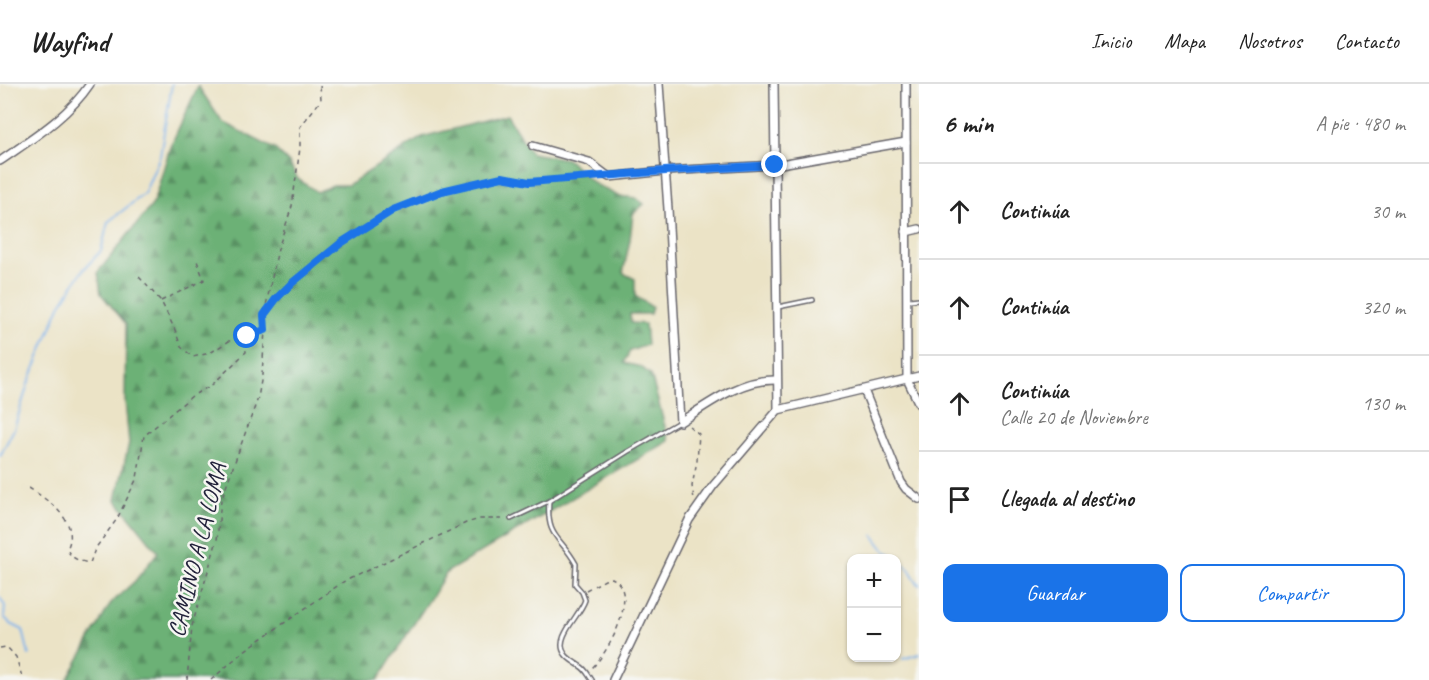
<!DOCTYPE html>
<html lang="es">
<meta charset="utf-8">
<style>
:root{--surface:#fff;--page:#f6f6f6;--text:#222;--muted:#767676;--line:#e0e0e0;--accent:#1a73e8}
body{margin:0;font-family:Caveat,sans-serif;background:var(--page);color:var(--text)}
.controls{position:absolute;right:18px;bottom:18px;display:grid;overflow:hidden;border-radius:12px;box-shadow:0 2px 4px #0004}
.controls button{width:54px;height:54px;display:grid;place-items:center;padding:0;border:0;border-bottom:2px solid var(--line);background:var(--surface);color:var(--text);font:30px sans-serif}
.stop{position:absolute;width:18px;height:18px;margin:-14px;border:4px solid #1a73e8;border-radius:50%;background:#fff}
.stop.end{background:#1a73e8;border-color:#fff;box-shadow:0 2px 6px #0008}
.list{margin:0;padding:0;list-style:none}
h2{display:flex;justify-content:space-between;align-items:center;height:78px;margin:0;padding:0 24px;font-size:26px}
h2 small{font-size:20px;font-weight:400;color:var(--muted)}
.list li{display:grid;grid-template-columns:39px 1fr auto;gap:18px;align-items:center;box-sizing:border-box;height:96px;padding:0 24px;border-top:2px solid var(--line)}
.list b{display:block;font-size:22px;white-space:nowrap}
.list p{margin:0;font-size:20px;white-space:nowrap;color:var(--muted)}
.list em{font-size:20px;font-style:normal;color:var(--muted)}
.actions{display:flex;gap:12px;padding:18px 24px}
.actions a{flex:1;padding:14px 0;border:2px solid var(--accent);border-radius:12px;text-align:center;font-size:21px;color:var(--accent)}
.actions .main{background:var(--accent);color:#fff}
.icon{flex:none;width:33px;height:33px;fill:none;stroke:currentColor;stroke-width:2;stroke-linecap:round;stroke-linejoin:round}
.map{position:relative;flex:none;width:919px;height:596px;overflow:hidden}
header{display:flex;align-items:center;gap:36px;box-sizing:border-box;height:84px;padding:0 30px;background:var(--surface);border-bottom:2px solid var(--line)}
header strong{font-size:28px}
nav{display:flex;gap:33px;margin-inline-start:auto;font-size:21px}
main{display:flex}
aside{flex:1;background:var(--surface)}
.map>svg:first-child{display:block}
</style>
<header>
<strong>Wayfind</strong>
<nav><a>Inicio</a><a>Mapa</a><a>Nosotros</a><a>Contacto</a></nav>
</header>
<main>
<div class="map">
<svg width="919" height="596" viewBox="0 0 919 596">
<defs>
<pattern id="forest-firs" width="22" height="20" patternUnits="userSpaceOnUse" patternTransform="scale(1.5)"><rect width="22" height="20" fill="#6cb176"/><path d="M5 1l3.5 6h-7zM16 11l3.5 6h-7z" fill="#589062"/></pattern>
</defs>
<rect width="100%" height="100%" fill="#f6f6f2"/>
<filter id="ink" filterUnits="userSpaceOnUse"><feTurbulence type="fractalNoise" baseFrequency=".0167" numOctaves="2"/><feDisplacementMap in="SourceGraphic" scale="12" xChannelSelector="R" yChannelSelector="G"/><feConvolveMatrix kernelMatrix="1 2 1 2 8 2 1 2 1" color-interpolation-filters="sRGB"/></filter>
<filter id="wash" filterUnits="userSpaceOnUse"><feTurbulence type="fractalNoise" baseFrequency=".008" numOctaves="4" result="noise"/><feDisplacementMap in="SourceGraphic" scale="24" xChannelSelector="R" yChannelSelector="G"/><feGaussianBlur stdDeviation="1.35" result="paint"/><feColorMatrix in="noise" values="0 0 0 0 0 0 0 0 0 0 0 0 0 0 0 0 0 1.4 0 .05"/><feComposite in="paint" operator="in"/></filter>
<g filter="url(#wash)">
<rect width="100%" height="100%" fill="#ebe3c6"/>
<!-- forest -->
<polygon fill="url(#forest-firs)" stroke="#476a58" stroke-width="1.5" points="198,2 222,38 275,65 289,79 298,95 317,108 333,101 348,101 422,53 507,31 531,69 567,75 593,99 618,112 636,114 644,120 633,130 630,156 623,189 635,195 635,212 652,223 650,230 630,230 631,239 645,240 647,261 630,267 624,279 641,283 651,291 669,357 447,488 378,596 67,596 111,519 135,497 158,468 116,416 129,359 125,317 126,240 101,210 98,188 153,120 170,63"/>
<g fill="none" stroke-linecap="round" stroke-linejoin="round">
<!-- stream -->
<g stroke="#7db2eb" stroke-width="2">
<polyline points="0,372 14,345 28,300 60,222 83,186 101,167 108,138 144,110 160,72 172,0"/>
<polyline points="873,451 883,464 896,474"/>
<polyline points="896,475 909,485 919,501"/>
<polyline points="0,514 5,522 4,533 11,540 23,546 29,571"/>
<polyline points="903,575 919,570"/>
</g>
</g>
</g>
<g filter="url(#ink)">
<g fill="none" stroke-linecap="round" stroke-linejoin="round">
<defs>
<g id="service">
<polyline points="909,216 919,215"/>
<polyline points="778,223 812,216"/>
<path d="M549,417C546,455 561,452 576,480L575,500L582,508L585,516C580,532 553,554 565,570C569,576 575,578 580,582C586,585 588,591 592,596"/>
<polyline points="511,435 549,417 627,368 679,338"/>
</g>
<g id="minor">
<path d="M659,0L668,125L680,338C710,319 740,295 777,296"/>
<polyline points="774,0 778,326"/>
<polyline points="906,0 907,295 919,320"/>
<polyline points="533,62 589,78 609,93 665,87 775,81 906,58"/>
<path d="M0,77C33,54 67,34 90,0"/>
<polyline points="906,148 919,145"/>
<polyline points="864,306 901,398 906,405 919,415"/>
<polyline points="613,596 689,436 713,402 778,326 919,292"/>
</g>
</defs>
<!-- service casing -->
<use href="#service" stroke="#68666c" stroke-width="6"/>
<!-- minor casing -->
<use href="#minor" stroke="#68666c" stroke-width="10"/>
<!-- path -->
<g stroke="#68666c" stroke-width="1.5" stroke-dasharray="4.5 4.5" stroke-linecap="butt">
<polyline points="139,193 161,217 175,246 181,263 193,273 210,269 229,257 265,246"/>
<polyline points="161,217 204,196 197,177"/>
<polyline points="264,230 276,215 292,199 341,159 393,126 416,116 442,107 502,93 529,98 597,93"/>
<polyline points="689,342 699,350 697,377 692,402 694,415"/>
<path d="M29,404C48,416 81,438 67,465C71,475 79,477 90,479L95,465L117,435L137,394L144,352L192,312L213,300L246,268L244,254"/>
<path d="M586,506L605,496L612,494C641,509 609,568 592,584"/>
<polyline points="0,564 7,563 16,573 23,596"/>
<polyline points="187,596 192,542 217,456 221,416 258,314 262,291 265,246 264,231 278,165 292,122 300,64 300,43 321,16 320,0"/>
<polyline points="211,596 244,567 343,498 466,439 480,435 504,435"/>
</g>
<!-- service -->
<use href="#service" stroke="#fff" stroke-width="3"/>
<!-- minor -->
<use href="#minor" stroke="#fff" stroke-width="7"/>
</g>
</g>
<g fill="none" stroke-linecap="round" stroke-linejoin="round" filter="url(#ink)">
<!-- route -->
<polyline stroke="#1a73e8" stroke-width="8" points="247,252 265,246 264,231 276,215 292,199 341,159 393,126 442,107 502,93 529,98 665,87 775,81"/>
</g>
<g text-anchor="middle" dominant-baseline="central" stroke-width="5" stroke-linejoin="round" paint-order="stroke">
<!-- street labels -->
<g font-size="24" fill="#22223b" stroke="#f6f6f2">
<text transform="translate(197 466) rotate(-76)">CAMINO A LA LOMA</text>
</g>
</g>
</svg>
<div class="controls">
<button>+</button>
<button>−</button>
</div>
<div class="stop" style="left:247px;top:252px"></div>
<div class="stop end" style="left:775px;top:81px"></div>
</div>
<aside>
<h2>6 min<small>A pie · 480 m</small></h2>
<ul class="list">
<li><svg class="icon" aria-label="ahead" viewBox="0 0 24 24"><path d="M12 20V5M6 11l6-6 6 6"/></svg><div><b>Continúa</b></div><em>30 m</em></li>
<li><svg class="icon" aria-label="ahead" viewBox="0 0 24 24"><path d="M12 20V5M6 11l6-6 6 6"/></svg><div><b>Continúa</b></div><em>320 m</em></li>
<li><svg class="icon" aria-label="ahead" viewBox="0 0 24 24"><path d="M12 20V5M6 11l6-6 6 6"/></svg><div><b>Continúa</b><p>Calle 20 de Noviembre</p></div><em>130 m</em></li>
<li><svg class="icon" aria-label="arrive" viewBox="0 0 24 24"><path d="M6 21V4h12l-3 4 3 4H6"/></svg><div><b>Llegada al destino</b></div></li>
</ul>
<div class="actions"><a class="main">Guardar</a><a>Compartir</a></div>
</aside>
</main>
